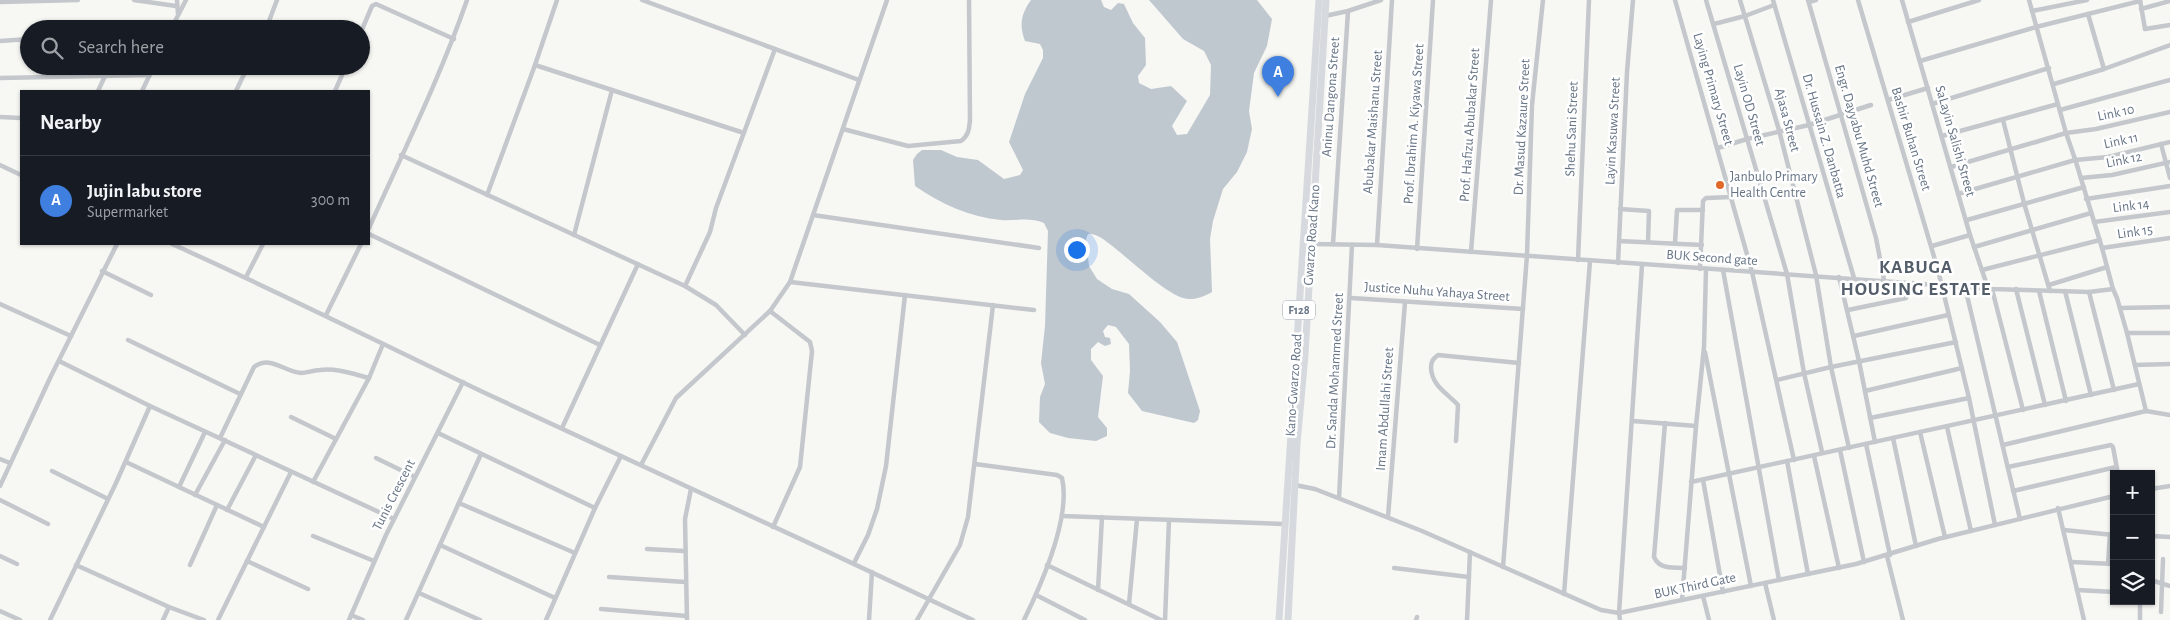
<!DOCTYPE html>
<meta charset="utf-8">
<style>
:root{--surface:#171b24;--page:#20242c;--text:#f1f3f6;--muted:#9ea1a6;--line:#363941;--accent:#e26929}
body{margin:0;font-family:"Alegreya Sans",sans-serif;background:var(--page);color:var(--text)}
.controls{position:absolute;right:15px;bottom:15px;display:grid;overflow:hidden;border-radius:0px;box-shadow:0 1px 4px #0004}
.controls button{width:45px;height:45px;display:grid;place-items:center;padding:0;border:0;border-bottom:1px solid var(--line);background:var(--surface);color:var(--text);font:25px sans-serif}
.you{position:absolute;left:1076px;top:249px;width:18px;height:18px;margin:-12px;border:4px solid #fff;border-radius:50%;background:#1a73e8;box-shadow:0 0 0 8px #1a73e833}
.badge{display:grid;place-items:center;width:32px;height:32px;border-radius:50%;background:var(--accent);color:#fff;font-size:16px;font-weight:700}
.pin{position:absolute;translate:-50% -41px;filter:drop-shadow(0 1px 2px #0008)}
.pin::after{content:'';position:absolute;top:26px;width:18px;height:15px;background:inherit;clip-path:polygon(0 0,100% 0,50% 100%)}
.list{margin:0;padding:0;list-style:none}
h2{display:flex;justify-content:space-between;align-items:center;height:65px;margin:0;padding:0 20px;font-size:21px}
h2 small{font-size:16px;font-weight:400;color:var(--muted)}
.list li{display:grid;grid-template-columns:32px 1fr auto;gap:15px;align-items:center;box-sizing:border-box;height:90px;padding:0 20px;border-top:1px solid var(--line)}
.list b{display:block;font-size:19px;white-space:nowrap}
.list p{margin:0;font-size:16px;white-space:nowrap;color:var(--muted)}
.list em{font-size:16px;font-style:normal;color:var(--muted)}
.icon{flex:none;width:28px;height:28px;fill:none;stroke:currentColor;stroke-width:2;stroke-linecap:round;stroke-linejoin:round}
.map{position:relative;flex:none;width:2170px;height:620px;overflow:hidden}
.search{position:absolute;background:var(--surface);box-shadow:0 1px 4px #0004;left:20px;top:20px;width:350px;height:55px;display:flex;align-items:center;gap:12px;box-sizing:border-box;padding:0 18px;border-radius:28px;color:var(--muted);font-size:19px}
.panel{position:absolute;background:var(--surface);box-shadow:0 1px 4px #0004;left:20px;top:90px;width:350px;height:155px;border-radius:0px}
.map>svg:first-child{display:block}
</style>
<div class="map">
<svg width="2170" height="620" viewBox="0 0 2170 620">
<rect width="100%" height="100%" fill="#f7f7f4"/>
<!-- water -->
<path fill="#c0c8cf" d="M1031,0H1101L1104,7L1111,10L1118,3L1124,4L1133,23L1145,38L1146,65L1138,76L1139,83L1151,89L1171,86L1187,101L1172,126L1177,135L1187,134L1210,95L1211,65L1204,51L1183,39L1149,0H1257L1272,19L1267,46L1254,73L1249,111L1252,129L1247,152L1237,172L1223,189L1213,221L1210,239L1212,292C1203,297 1193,301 1183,298C1165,293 1128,258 1111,245C1105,240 1096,233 1088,234L1086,239L1089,266L1097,279L1112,289L1129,294L1160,322L1177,342L1200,411L1198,420L1194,423L1142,411L1128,393L1130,371L1129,344L1116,327L1108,325L1103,331L1105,337L1110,338L1111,344L1105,346L1098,342L1091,349V360L1103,376L1098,417L1107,428V436L1096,441L1068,438L1050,433L1039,422L1040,397L1045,384L1041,363L1045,326L1048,231L1044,223C1030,217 1016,221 1001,220C970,217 941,204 915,186L913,160L917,154L922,150H941L957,157L978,160L1004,179L1020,175L1023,170L1009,142L1025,94L1043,58V50L1040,44L1025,41C1019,25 1021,14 1031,0Z"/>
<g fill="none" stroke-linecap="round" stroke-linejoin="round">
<!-- street -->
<g stroke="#c4c7cb" stroke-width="4.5">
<polyline points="134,0 176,6"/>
<polyline points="177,0 178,14"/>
<polyline points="642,0 859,80"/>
<polyline points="1675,0 1752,272 1794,460"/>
<polyline points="1706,0 1787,274 1804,373 1822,452"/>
<polyline points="1740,0 1779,130 1816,275 1831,367 1849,448"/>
<polyline points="1773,0 1854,278"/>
<polyline points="1808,0 1876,238 1884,280"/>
<polyline points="1858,0 1938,270 1969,398 1995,525"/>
<polyline points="1902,0 1970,235 1988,288"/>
<polyline points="2029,0 2066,133 2076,162 2102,248 2113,289 2117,298 2127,333 2146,411"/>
<polyline points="2140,0 2145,29 2170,25"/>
<polyline points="0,2 78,0"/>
<polyline points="1809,2 1816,0"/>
<polyline points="2141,9 2170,1"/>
<polyline points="2032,11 2087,0"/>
<polyline points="2088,14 2104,69"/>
<polyline points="1325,16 1348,11 1381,0"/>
<polyline points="1908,22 1979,0"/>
<polyline points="1714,24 1745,16 1774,5"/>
<polyline points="171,29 186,0"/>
<polyline points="266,29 277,0"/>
<polyline points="361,32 372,6 376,4 454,39"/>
<polyline points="0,41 29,39"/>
<polyline points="1920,61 2036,27 2140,1"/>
<polyline points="535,65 744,133"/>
<polyline points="0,78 150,75"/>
<polyline points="2054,84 2104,69 2170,45"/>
<polyline points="98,91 105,76"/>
<polyline points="142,91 154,66"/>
<polyline points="236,91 248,66"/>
<polyline points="335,91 346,66"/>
<polyline points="1888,100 1928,88"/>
<polyline points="1932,104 2049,68"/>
<polyline points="2060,110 2170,80"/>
<polyline points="0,117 21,118"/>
<polyline points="2003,120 2024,203 2050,291"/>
<path d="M843,129L908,146L961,141C969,135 969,129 970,120L969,0"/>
<polyline points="1942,136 2058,104"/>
<polyline points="2161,144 2170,178"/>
<polyline points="1718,148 1747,139 1809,125 1871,105"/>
<polyline points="401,155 685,286 716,305 745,335"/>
<polyline points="0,165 21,175"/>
<polyline points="1951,167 2066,133 2096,129 2170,112"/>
<polyline points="2081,178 2112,175 2170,162"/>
<polyline points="1958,194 2075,160 2108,157 2170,142"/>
<polyline points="487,195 535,65 557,0"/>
<polyline points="2086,199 2170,186"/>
<polyline points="1620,209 1649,211 1648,242"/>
<polyline points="813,215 1039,248"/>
<polyline points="1967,220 2084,187"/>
<polyline points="2094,222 2170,212"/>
<path d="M369,228C403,152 440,78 467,0"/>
<polyline points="369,234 600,345"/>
<polyline points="574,235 612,90"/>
<polyline points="1619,241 1702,245"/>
<polyline points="1675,243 1677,210 1703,210"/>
<path d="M172,244C277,291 380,343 485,393C648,469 811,543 973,620"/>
<polyline points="1311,244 1377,245 1992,289 2089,292 2113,289"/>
<polyline points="1333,244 1348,11"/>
<polyline points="1377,245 1392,0"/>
<polyline points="1932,246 1970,235"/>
<polyline points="1974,247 2091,213"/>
<polyline points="2102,248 2170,238"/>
<polyline points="1417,249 1433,0"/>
<polyline points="1471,252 1491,0"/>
<polyline points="1578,260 1589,0"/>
<polyline points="1618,263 1627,72 1633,0"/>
<polyline points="1700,269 1703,201 1706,198 1731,197"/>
<polyline points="1723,270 1779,580"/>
<polyline points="1982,270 2100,240"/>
<polyline points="102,271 151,295"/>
<polyline points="246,277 263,244"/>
<polyline points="1839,277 1859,361 1875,442"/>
<polyline points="790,282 1034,310"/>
<polyline points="2049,285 2107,267"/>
<polyline points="685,286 710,232 716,208 775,49"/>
<polyline points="1965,287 2020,519"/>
<polyline points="1992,289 2023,410"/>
<polyline points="2016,289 2045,405"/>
<polyline points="2039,291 2066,401"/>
<polyline points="2065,291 2091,395"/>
<polyline points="2089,292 2114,390"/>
<polyline points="1351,298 1523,309"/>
<polyline points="0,304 71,336"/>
<polyline points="2120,308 2170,307"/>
<polyline points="1848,310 1906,298 1913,283"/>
<polyline points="770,311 810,342 812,351 800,467 773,527"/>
<polyline points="326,315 361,244"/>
<polyline points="2127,333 2170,333"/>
<polyline points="1854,336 1948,315"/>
<polyline points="128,340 240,394"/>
<polyline points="1705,352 1751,586"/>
<polyline points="59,361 150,406 394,519"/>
<polyline points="2135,365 2170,364"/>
<polyline points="1777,380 1831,367 1956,342"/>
<polyline points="1865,391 1962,368"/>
<polyline points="291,417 336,439"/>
<polyline points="1870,418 1969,398"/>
<polyline points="1633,421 1696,426"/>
<path d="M1665,423L1654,557C1660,570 1672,567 1685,568"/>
<polyline points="1947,427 1971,531"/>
<polyline points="562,428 638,264"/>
<polyline points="205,432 179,487 264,527"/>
<polyline points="1920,432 1945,537"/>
<polyline points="438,433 595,508"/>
<path d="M220,438L254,367C270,355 283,371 301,373C307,373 313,370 320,370C337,368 353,374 369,378"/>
<polyline points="1893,438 1916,546"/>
<path d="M1456,441L1458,405C1447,393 1432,386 1431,368C1431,361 1433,359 1438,355L1519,363"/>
<polyline points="1866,444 1890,555"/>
<polyline points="2003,445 2146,411 2170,415"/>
<polyline points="1840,450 1864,562"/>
<polyline points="1814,456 1839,568"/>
<polyline points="376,458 415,477"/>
<polyline points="0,459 10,463"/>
<polyline points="1787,461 1808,574"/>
<polyline points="126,462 179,487"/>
<path d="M975,464L1057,475L1062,478C1071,517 1041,585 1024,620"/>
<polyline points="641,465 676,398 770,311 790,282 887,0"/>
<polyline points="2008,467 2111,445 2113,447 2118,474"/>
<polyline points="52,471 108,499"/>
<polyline points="1703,480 1723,592"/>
<polyline points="313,482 369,378 383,344"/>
<polyline points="1691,482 2139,384"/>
<polyline points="1295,485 1315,489 1422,531 1601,610 1619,613 1856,564 1938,539 2114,496"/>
<polyline points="0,486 51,376 117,244"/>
<polyline points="2151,489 2170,486"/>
<polyline points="2013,491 2116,467"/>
<polyline points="195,495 225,440"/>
<polyline points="1339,498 1352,245"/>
<polyline points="0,500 48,524"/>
<polyline points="459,503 575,553"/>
<polyline points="2058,508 2084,620"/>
<polyline points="227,510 256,455"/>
<polyline points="1062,516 1284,524"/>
<polyline points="1388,517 1405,302"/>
<polyline points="2064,530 2114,535"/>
<polyline points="313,536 374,561"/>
<polyline points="2151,536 2170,537"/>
<polyline points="440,545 555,598"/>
<polyline points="647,549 684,551"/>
<polyline points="0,556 17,564"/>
<polyline points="1887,556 1903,620"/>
<polyline points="247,561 308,589"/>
<polyline points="2071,562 2114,564"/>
<polyline points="854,563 868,535 877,509 886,466 905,295"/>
<polyline points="2108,564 2110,534"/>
<polyline points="76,565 169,607 204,620"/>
<polyline points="190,565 217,505"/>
<polyline points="1047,565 1161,620"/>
<polyline points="1503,567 1527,255 1532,105 1543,0"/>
<polyline points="1394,568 1469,577"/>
<polyline points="609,577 685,582"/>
<polyline points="2151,580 2170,586"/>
<polyline points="1765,583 1774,620"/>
<polyline points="1098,590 1102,517"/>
<polyline points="2077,590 2114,592"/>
<polyline points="419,593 480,620"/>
<polyline points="1564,594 1590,261"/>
<polyline points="1036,595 1085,620"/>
<polyline points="1703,596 1709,620"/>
<polyline points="1682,600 1696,426 1704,347 1706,269"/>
<polyline points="2140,601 2140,620"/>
<polyline points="1129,604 1137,519"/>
<polyline points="601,609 687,616"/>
<polyline points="0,611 20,620"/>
<polyline points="2161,612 2163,559"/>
<polyline points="351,615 363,620"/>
<polyline points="50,620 116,483 150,406"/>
<polyline points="163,620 169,607"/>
<polyline points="218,620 291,472"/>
<polyline points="349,620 386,535 463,382"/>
<polyline points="406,620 481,454"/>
<polyline points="546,620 595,508 621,456"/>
<polyline points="687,620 685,519 691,489"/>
<polyline points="869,620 872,572"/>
<polyline points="917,620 960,545 968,517 993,305"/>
<polyline points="1165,620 1169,520"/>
<polyline points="1416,620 1417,617"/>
<polyline points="1467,620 1470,552"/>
<polyline points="1620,620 1619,613 1642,265"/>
</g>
<!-- primary -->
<g stroke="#d6dadf" stroke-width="7">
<polyline points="1279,620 1319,0"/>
<polyline points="1288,620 1297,444 1305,355 1326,0"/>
</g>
</g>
<!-- markers -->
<circle fill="#e26929" stroke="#fff" stroke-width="2" cx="1720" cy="185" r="5"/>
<g text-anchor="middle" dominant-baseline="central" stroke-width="5" stroke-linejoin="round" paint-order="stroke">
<!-- shield labels -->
<rect fill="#fff" stroke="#949eaa" stroke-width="1" x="1283" y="300.5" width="32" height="19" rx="4"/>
<g font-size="12" font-weight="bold" fill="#667485">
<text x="1299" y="310">F128</text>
</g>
<!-- street labels -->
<g font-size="14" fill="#667485" stroke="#fff">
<text transform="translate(1713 89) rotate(74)">Laying Primary Street</text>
<text transform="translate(1331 97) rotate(-86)">Aninu Dangona Street</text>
<text transform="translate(1749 105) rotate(74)">Layin OD Street</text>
<text transform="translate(2116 113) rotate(-12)">Link 10</text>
<text transform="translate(1787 120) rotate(75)">Ajasa Street</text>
<text transform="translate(1373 122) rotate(-86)">Abubakar Maishanu Street</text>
<text transform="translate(1414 124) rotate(-86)">Prof. Ibrahim A. Kiyawa Street</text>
<text transform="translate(1470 125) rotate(-86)">Prof. Hafizu Abubakar Street</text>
<text transform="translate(1522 127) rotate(-87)">Dr. Masud Kazaure Street</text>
<text transform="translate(1572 129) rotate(-88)">Shehu Sani Street</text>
<text transform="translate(1613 131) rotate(-87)">Layin Kasuwa Street</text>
<text transform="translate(1824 136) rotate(74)">Dr. Hussain Z. Danbatta</text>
<text transform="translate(1859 136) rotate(74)">Engr. Dayyabu Muhd Street</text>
<text transform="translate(1911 139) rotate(73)">Bashir Buhan Street</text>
<text transform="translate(1955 141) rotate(74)">SaLayin Salishi Street</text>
<text transform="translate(2121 141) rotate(-12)">Link 11</text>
<text transform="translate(2124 160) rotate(-11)">Link 12</text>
<text transform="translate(2131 206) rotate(-7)">Link 14</text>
<text transform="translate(2135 232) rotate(-8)">Link 15</text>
<text transform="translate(1312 235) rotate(-86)">Gwarzo Road Kano</text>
<text transform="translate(1712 258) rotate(4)">BUK Second gate</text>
<text transform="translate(1437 292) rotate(4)">Justice Nuhu Yahaya Street</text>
<text transform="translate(1335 371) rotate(-87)">Dr. Sanda Mohammed Street</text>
<text transform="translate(1294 385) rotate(-86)">Kano-Gwarzo Road</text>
<text transform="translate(1385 409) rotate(-86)">Imam Abdullahi Street</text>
<text transform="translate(394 495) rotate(-63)">Tunis Crescent</text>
<text transform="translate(1695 586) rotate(-12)">BUK Third Gate</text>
</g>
<!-- poi labels -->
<g font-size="14" fill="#667485" stroke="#fff" text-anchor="start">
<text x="1730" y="177">Janbulo Primary<tspan x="1730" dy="16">Health Centre</tspan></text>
</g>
<!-- district labels -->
<g font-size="19" font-weight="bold" letter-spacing="1" fill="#545e6a" stroke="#fff">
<text x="1916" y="267">KABUGA<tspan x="1916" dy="22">HOUSING ESTATE</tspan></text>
</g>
</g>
</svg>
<div class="controls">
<button>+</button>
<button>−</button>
<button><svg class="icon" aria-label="layers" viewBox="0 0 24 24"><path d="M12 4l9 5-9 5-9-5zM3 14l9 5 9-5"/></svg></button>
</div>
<div class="you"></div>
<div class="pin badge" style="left:1278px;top:97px;background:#3f7fe0">A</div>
<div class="search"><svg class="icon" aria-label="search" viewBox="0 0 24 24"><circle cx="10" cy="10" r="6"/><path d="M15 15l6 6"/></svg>Search here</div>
<section class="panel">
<h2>Nearby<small></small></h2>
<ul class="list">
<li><span class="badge" style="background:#3f7fe0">A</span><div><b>Jujin labu store</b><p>Supermarket</p></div><em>300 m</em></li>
</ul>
</section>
</div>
